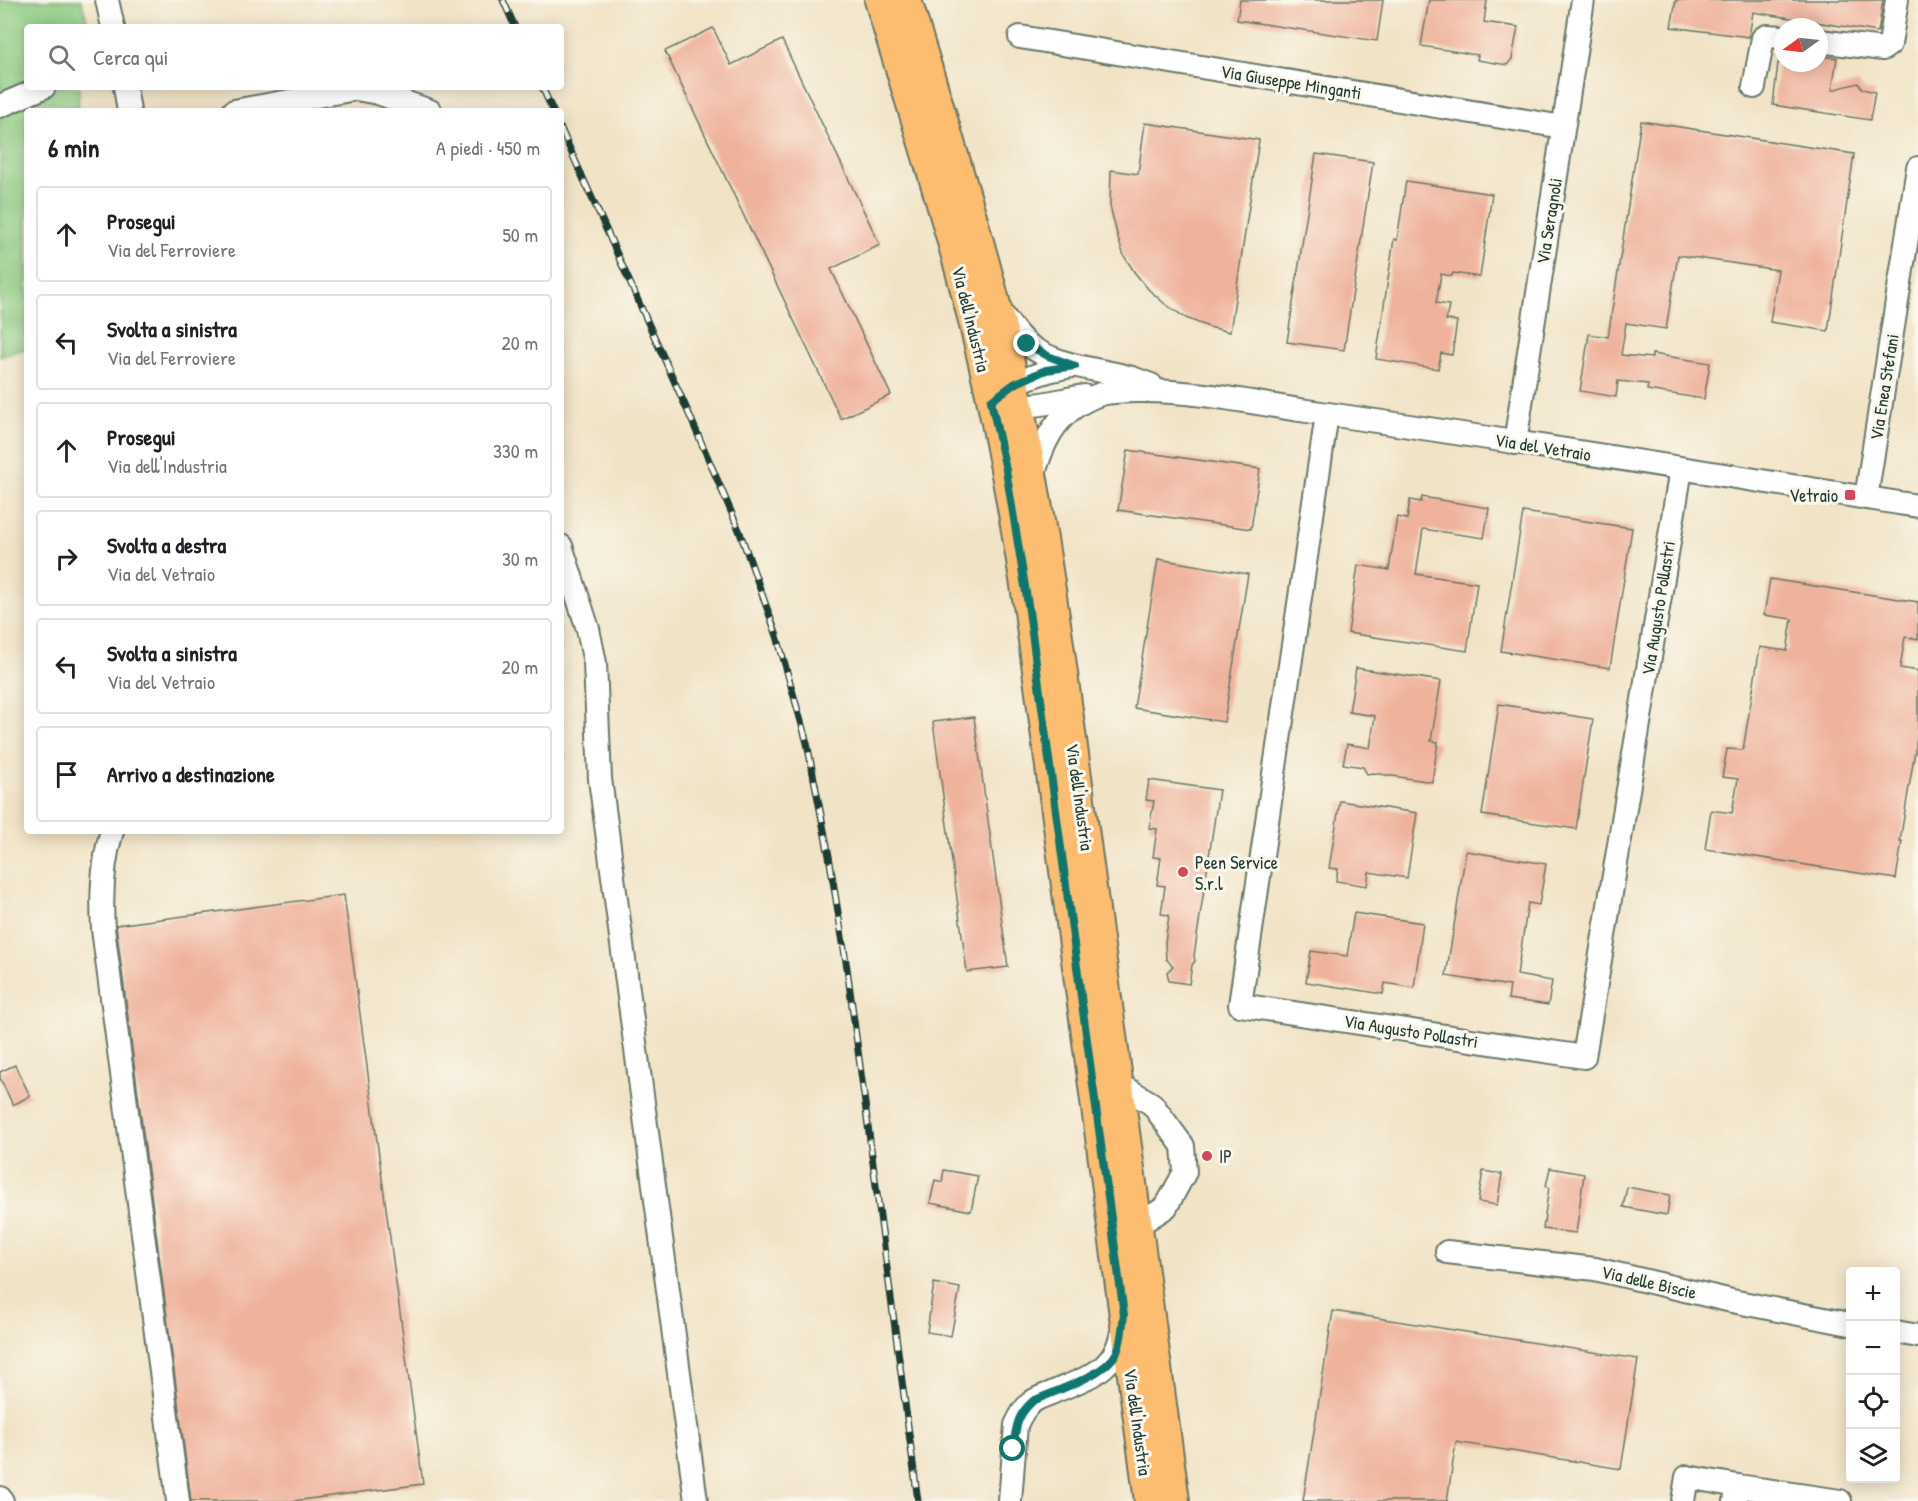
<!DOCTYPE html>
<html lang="it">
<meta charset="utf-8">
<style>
:root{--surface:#fff;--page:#f6f6f6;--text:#202124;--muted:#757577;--line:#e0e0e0}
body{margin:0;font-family:"Patrick Hand",sans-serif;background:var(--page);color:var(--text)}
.controls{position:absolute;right:18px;bottom:18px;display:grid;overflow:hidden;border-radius:6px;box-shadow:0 3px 15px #0003}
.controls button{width:54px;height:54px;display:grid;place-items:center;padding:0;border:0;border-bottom:2px solid var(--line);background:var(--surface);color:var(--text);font:30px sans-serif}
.compass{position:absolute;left:1774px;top:18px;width:54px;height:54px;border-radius:50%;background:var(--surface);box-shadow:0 3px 15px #0003;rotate:255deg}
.stop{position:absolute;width:18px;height:18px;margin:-14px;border:4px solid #0f766e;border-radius:50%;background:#fff}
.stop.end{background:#0f766e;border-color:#fff;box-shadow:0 2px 6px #0008}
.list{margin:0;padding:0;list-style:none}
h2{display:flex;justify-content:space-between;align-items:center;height:78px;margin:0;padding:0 24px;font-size:26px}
h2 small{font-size:20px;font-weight:400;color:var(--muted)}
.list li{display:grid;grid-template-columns:39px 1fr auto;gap:18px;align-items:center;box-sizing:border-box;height:96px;margin:0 12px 12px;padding:0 12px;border:2px solid var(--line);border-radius:6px}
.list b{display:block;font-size:22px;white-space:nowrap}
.list p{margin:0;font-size:20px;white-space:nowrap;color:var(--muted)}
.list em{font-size:20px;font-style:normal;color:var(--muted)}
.icon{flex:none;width:33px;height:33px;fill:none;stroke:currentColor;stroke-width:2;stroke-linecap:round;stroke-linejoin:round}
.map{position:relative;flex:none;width:1918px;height:1501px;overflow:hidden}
.search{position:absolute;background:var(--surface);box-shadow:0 3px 15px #0003;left:24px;top:24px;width:540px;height:66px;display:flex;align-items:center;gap:15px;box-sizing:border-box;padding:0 21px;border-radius:6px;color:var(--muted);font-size:22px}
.panel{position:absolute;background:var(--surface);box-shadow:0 3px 15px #0003;left:24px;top:108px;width:540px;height:726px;border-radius:6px}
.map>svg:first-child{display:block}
</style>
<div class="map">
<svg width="1918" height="1501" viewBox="0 0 1918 1501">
<rect width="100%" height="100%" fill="#fbf7ec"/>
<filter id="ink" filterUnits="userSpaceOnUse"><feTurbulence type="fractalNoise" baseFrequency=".0167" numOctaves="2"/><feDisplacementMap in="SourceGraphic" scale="12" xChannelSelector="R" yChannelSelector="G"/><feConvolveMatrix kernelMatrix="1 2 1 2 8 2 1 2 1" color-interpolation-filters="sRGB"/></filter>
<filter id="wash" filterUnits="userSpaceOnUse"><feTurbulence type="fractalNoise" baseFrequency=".008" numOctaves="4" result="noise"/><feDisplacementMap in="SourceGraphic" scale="24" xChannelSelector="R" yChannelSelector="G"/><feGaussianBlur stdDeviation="1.35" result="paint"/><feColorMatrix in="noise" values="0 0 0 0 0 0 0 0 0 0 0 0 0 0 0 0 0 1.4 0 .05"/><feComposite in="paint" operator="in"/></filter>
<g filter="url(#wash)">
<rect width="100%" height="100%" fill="#f1e3c6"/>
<!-- green -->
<polygon fill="#8bca80" stroke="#55845a" stroke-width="1.5" points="0,0 81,0 89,27 27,27 27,87 79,87 78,111 27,111 27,348 0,357"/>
<g id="blocks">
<!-- building -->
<g fill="#efb39c">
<polygon points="1240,0 1383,0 1377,41 1237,20"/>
<polygon points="1429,0 1487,0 1484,22 1518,27 1512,59 1507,65 1477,60 1478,55 1421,46"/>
<polygon points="1676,0 1883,0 1878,32 1753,12 1749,37 1671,27"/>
<polygon points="713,28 731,65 782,40 880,245 831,269 891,395 841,419 665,51"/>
<polygon points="1819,56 1837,58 1832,90 1858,83 1863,89 1875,92 1870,120 1773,105 1778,63 1819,63"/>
<polygon points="1641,121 1854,154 1828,331 1770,322 1778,270 1678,255 1666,329 1626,323 1621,355 1652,358 1652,354 1710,363 1704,399 1647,390 1648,384 1618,381 1616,397 1580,391 1589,334 1608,337"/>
<polygon points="1145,123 1259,140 1230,332 1209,327 1186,318 1165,304 1149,290 1135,273 1124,256 1118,238 1110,206 1111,170 1138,174"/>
<polygon points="1316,154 1373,162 1344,350 1287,342"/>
<polygon points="1406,181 1492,194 1480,277 1453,273 1452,276 1441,274 1436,303 1449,305 1446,320 1457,321 1452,355 1441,353 1438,369 1376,359 1394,239 1397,240"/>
<polygon points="1128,450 1260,469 1251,529 1118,510"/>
<polygon points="1422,497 1489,508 1484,538 1423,529 1416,574 1477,583 1467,651 1348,633 1358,565 1389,570 1397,517 1407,519 1410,500 1421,502"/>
<polygon points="1523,512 1632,528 1610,668 1501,651"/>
<polygon points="1158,559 1248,574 1224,722 1134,708"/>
<polygon points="1770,579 1918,602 1918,639 1905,637 1900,668 1918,671 1918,733 1900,841 1902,841 1896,879 1705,849 1711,810 1732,813 1738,779 1722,777 1727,749 1743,750 1760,647 1787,651 1792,619 1764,615"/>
<polygon points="1356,668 1441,681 1431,741 1438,742 1432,782 1373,773 1367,774 1363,767 1343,764 1347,744 1370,748 1375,716 1349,712"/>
<polygon points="1499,704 1593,719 1576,829 1482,815"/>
<polygon points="974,717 1008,967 967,972 933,722"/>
<polygon points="1149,780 1219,790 1194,956 1195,961 1192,965 1189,984 1169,981 1167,972 1173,966 1166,959 1165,943 1169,915 1161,914 1165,886 1157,885 1161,858 1153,857 1157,829 1149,828 1154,801 1146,800"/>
<polygon points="1340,801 1417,813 1407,878 1369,872 1367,886 1336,881 1338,869 1329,868"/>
<polygon points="1466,851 1546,864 1539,905 1528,903 1517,975 1552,981 1548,1005 1508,999 1510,986 1446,976"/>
<polygon points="344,895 423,1484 293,1501 191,1501 116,925"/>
<polygon points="1354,913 1423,923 1414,988 1385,983 1383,994 1306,982 1311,951 1347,956"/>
<polygon points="15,1065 30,1096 13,1105 0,1078 0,1072"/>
<polygon points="1550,1168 1584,1174 1576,1233 1543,1229 1549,1187 1546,1186"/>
<polygon points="944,1170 978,1176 971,1211 930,1203 935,1180 942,1182"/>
<polygon points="1483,1171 1502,1174 1497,1205 1478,1202"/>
<polygon points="1627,1187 1670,1195 1667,1215 1623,1207"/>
<polygon points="934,1283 960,1288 951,1336 927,1332"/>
<polygon points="1333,1311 1638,1359 1621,1469 1456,1442 1447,1501 1303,1501"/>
</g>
</g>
</g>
<g filter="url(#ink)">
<use href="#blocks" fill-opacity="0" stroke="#687767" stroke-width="1.5"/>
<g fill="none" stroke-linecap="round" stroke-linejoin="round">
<defs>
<g id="minor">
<polyline points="107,0 113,27"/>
<polyline points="1020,37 1563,127"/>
<polyline points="1819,41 1883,49 1890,44 1897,0"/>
<polyline points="125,87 129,111"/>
<polyline points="1754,87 1763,38 1767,36 1783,37"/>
<polyline points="0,106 44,87"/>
<polyline points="234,111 356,89 378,93 430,111"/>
<path d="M1000,311C1008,323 1016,335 1027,344C1056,366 1091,368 1124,376C1134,378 1142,382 1151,385"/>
<path d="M1001,393C1023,377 1047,370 1073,366"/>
<path d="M1004,403C1037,409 1052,401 1084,396"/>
<polyline points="1327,414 1240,1005 1584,1057 1681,469"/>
<polyline points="1515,443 1583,0"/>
<path d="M1033,477C1044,437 1059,408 1101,394C1113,391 1127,391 1139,391C1195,390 1252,403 1307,411C1511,440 1715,474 1918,506"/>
<polyline points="1866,498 1918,168"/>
<polyline points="561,546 588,629 595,663 600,779 696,1501"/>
<path d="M112,831C102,863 101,896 103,929L178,1501"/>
<polyline points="1119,1084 1152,1104 1183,1146 1185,1172 1166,1207 1138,1225"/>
<polyline points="1447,1252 1595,1269 1732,1301 1850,1324"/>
<polyline points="1896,1332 1918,1336"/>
<polyline points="1738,1486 1840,1501"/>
<polyline points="0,1498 2,1501"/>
<path d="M1010,1501L1016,1425C1020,1416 1025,1407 1032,1402C1037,1398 1044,1396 1049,1394C1087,1377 1118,1372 1123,1325"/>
<polyline points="1683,1501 1687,1477 1738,1486 1735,1501"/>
</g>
<g id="major">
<path d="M879,0C913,113 951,227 978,342C1000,431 1015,520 1029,611L1149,1501"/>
<path d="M907,0C941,114 978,228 1006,345C1033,463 1051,582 1067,703L1175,1501"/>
</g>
</defs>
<!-- minor casing -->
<use href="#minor" stroke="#687767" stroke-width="26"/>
<!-- major casing -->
<use href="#major" stroke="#687767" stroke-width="32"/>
<!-- minor -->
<use href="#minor" stroke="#fff" stroke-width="22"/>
<!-- major -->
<use href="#major" stroke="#fcbd6f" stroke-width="28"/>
<defs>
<g id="rail">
<polyline points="503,0 515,27"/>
<polyline points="542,87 553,111"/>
<polyline points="561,129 689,414 739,530 777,636 807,743 829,856 847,968 918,1501"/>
</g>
</defs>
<!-- rail casing -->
<use href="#rail" stroke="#1f3d34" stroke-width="7"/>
<!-- rail -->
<use href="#rail" stroke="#fbf7ec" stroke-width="4.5" stroke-dasharray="14" stroke-linecap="butt"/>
</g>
</g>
<g fill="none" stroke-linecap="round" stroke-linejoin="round" filter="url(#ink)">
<!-- route -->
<path stroke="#0f766e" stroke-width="8" d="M1013,1449C1016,1428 1016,1416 1033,1401C1057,1390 1105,1376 1117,1352C1122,1341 1122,1327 1124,1315L1029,611L1006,470L991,401L1014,384L1046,370L1075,366L1048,356L1027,344"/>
</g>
<!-- markers -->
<g fill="#d1495b" stroke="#fbf7ec" stroke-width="2">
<rect x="1844" y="489" width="12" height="12" rx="3"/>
<circle cx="1183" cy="872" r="6"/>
<circle cx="1207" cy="1156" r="6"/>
</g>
<g text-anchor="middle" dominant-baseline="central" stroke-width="6" stroke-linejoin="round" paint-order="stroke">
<!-- street labels -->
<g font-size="18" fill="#1f3d34" stroke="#fbf7ec">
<text transform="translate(1291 82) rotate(9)">Via Giuseppe Minganti</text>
<text transform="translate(1549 221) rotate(-81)">Via Seragnoli</text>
<text transform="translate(971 319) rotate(76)">Via dell'Industria</text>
<text transform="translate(1884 387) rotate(-81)">Via Enea Stefani</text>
<text transform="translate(1543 447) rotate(9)">Via del Vetraio</text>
<text transform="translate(1658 608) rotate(-81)">Via Augusto Pollastri</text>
<text transform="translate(1080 797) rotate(82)">Via dell'Industria</text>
<text transform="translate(1411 1031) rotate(9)">Via Augusto Pollastri</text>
<text transform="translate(1649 1282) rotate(13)">Via delle Biscie</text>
<text transform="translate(1138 1422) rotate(82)">Via dell'Industria</text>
</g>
<!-- poi labels -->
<g font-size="18" fill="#1f3d34" stroke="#fbf7ec" text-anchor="start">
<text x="1838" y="495" text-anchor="end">Vetraio</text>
<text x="1195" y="862">Peen Service<tspan x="1195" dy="21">S.r.l</tspan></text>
<text x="1219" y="1156">IP</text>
</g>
</g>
</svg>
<div class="controls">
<button>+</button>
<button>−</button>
<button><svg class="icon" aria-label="locate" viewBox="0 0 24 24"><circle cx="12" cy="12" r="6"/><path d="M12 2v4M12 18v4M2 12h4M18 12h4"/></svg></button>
<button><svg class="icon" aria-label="layers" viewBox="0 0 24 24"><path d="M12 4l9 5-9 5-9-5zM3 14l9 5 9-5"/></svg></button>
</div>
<svg class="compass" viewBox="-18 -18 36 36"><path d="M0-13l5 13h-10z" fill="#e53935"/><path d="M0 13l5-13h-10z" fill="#757577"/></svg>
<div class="stop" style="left:1013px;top:1449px"></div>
<div class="stop end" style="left:1027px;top:344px"></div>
<div class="search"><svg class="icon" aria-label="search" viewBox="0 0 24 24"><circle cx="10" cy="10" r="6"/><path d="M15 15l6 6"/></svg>Cerca qui</div>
<section class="panel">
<h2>6 min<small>A piedi · 450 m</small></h2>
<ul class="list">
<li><svg class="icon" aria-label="ahead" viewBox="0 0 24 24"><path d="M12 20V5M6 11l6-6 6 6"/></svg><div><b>Prosegui</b><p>Via del Ferroviere</p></div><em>50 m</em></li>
<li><svg class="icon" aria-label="left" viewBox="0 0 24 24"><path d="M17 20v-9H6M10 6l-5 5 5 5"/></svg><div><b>Svolta a sinistra</b><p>Via del Ferroviere</p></div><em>20 m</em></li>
<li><svg class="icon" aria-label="ahead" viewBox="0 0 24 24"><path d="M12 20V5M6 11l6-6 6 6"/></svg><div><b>Prosegui</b><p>Via dell'Industria</p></div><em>330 m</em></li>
<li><svg class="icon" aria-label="right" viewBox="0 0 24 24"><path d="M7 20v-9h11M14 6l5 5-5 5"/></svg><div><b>Svolta a destra</b><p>Via del Vetraio</p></div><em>30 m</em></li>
<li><svg class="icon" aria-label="left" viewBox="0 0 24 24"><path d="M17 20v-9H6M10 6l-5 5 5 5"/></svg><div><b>Svolta a sinistra</b><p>Via del Vetraio</p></div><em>20 m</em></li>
<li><svg class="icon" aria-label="arrive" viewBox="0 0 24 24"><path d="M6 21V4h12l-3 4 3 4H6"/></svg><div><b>Arrivo a destinazione</b></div></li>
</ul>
</section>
</div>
